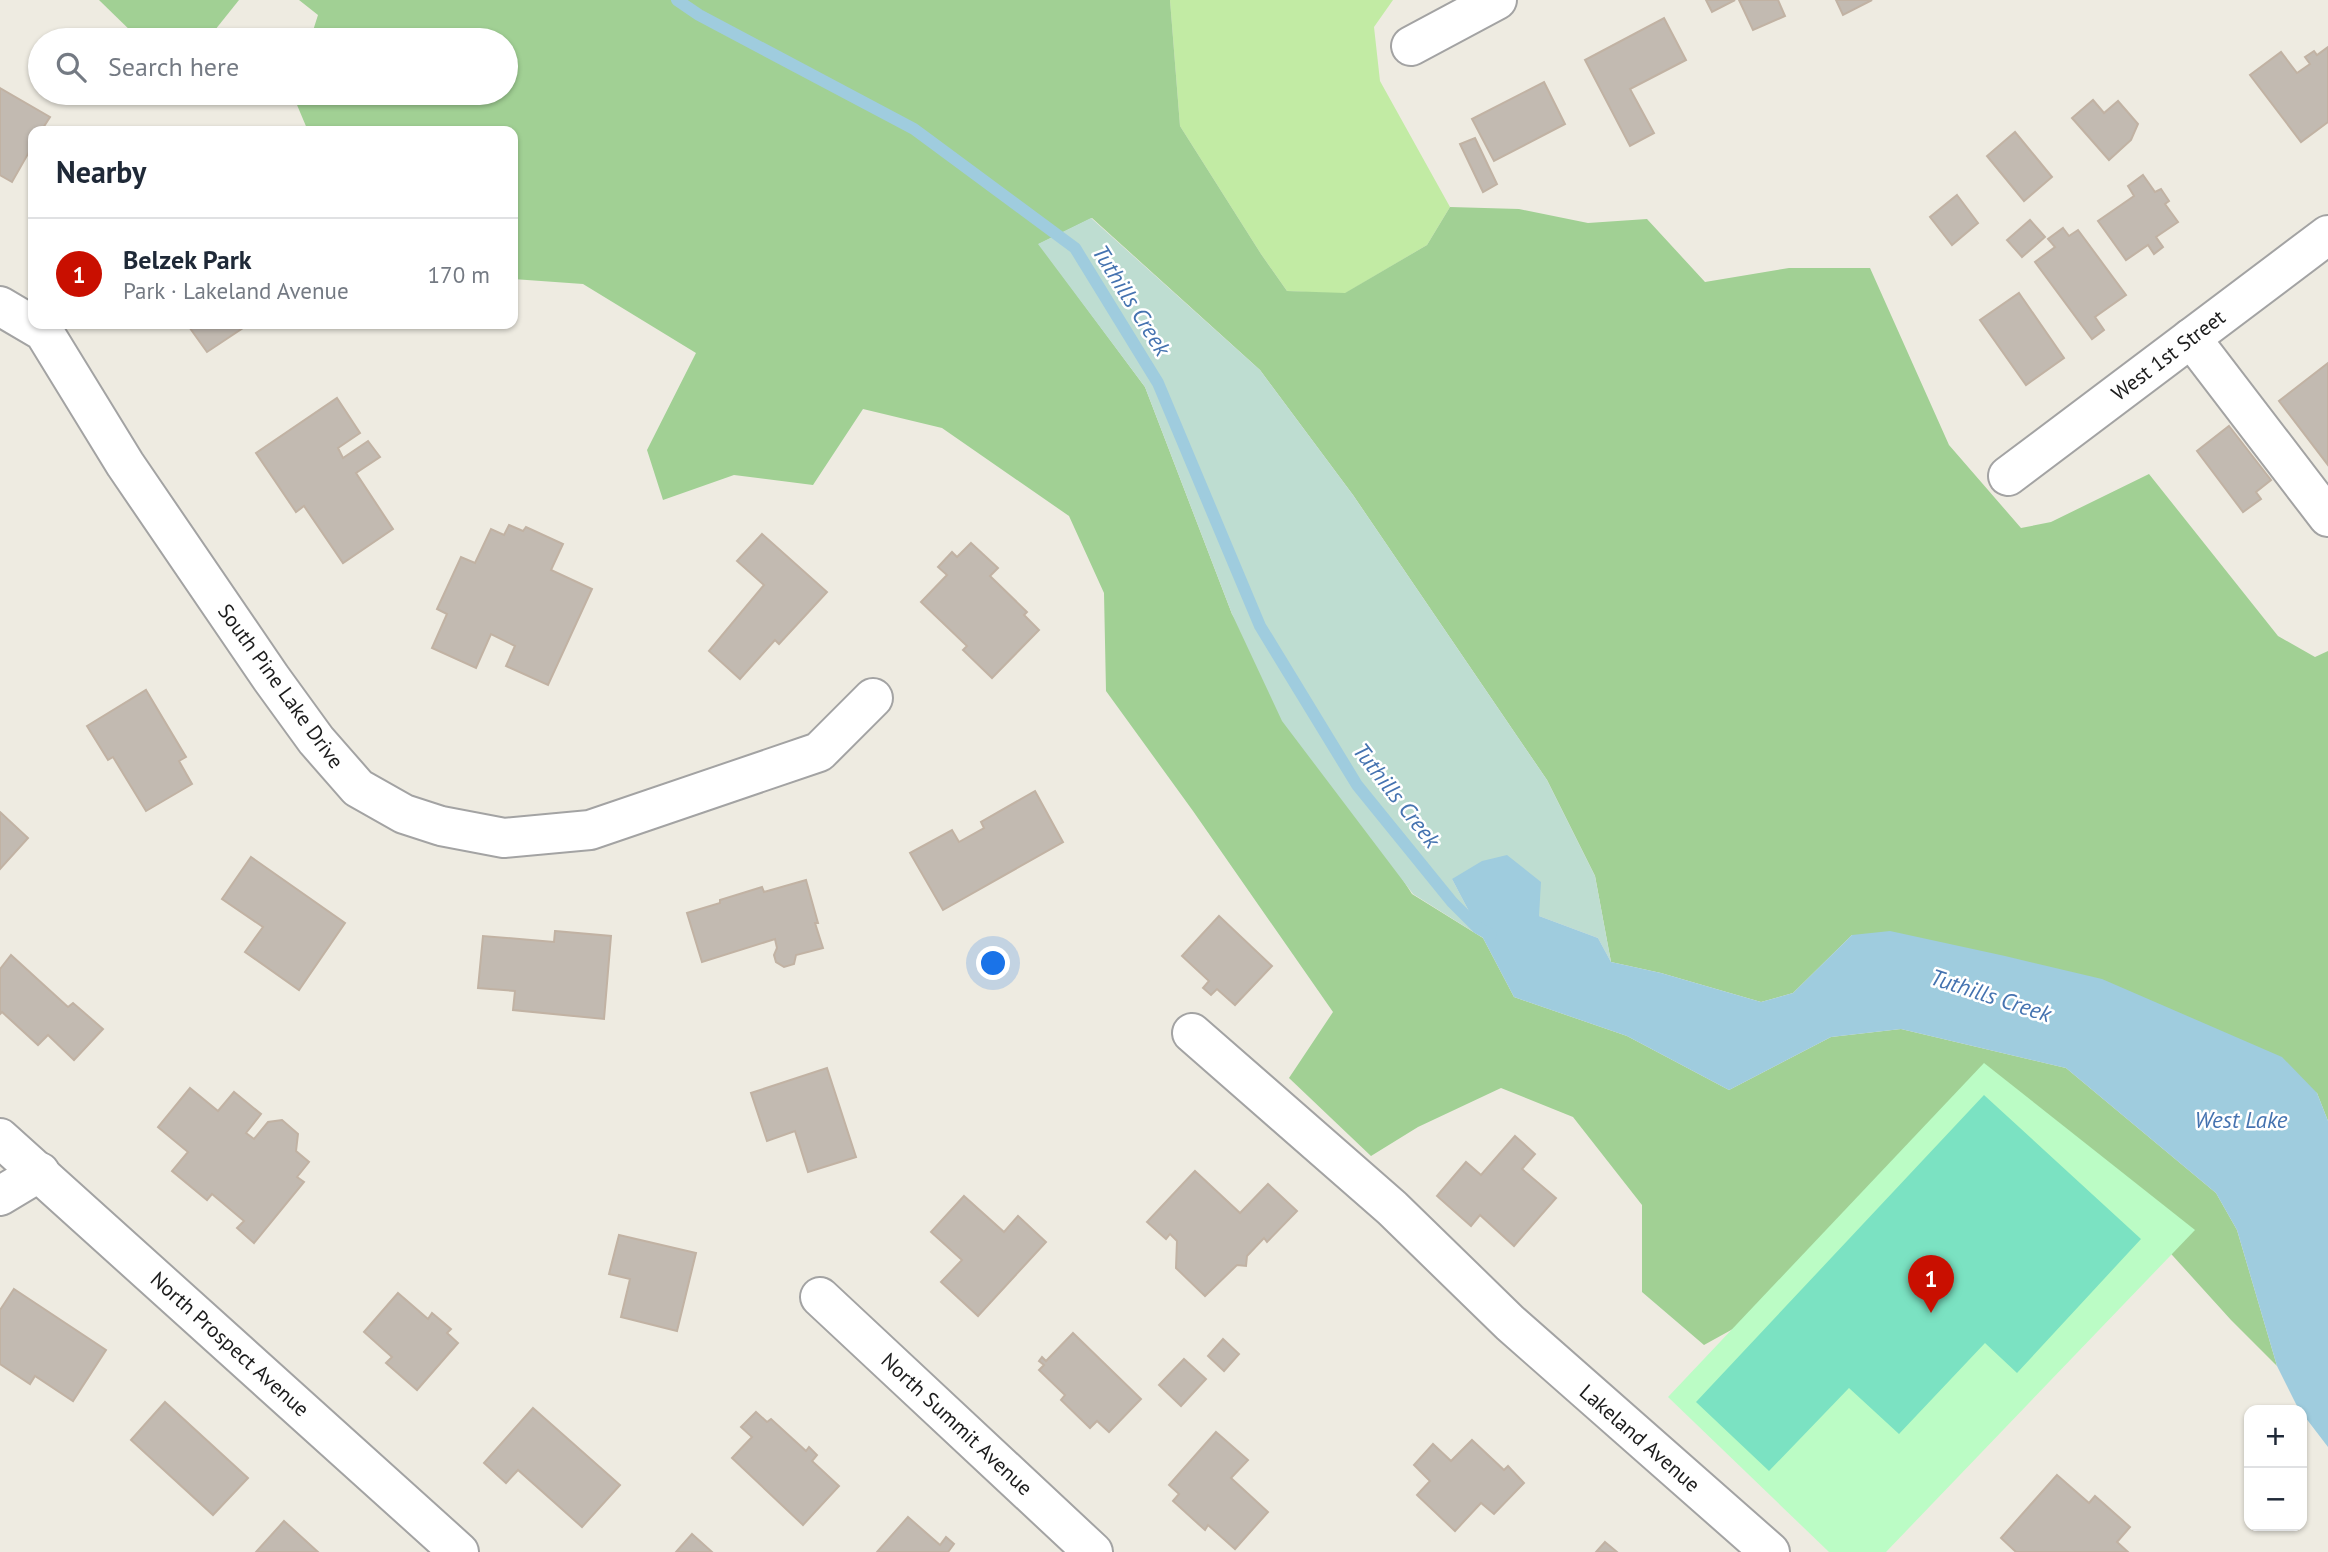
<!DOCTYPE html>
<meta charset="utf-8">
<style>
:root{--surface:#fff;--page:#f2f2f3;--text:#1f2937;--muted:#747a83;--line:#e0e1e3;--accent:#c90f00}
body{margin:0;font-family:"PT Sans",sans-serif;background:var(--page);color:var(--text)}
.controls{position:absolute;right:21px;bottom:21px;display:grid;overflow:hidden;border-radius:14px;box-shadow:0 2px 5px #0004}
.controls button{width:63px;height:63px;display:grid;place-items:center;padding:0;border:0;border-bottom:2px solid var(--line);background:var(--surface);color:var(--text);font:35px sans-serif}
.you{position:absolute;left:994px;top:964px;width:24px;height:24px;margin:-18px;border:5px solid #fff;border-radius:50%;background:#1a73e8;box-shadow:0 0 0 10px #1a73e833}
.badge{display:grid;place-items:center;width:46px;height:46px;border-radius:50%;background:var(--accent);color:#fff;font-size:23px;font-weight:700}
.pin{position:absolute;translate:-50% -58px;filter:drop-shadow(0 2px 4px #0008)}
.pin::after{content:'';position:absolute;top:37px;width:24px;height:21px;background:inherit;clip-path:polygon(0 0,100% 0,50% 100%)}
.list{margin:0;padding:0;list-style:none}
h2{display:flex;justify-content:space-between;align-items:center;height:91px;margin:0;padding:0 28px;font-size:30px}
h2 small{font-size:23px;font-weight:400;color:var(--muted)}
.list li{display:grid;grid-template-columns:46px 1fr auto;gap:21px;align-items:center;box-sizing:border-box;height:112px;padding:0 28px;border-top:2px solid var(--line)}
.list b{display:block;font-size:26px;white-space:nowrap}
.list p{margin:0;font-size:23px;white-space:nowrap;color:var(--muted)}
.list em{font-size:23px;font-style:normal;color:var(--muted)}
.icon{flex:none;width:38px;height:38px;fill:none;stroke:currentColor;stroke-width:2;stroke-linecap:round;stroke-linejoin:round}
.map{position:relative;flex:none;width:2328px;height:1552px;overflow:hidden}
.search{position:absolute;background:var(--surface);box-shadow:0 2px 5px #0004;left:28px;top:28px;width:490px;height:77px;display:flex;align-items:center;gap:18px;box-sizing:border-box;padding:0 24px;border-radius:38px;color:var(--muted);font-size:26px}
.panel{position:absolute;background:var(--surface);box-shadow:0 2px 5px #0004;left:28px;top:126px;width:490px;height:203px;border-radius:14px}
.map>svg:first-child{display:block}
</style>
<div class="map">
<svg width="2328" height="1552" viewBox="0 0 2328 1552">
<rect width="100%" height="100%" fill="#eeebe1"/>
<!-- grass -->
<polygon fill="#c2eba4" points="1170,0 1393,0 1374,27 1380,81 1450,207 1427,245 1344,294 1287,291 1261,254 1180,126"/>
<!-- forest -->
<g fill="#a1d094">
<polygon points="99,0 239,0 207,40 138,38"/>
<polygon points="299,0 1170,0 1180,126 1261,254 1287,291 1345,293 1427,245 1450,207 1519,209 1588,223 1647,219 1705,282 1789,268 1870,268 1949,445 2021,528 2051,522 2149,474 2278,636 2315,657 2328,651 2328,1121 2317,1093 1852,935 1793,993 1761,1002 1661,973 1611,962 1595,876 1547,780 1353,495 1260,370 1092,218 1039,244 1145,387 1232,614 1412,894 1483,938 1514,997 1627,1036 1729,1090 1831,1037 1901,1029 2066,1068 2216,1193 2237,1230 2277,1366 2231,1320 2039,1108 1769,1309 1704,1345 1642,1292 1642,1205 1573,1117 1501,1088 1418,1127 1371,1156 1289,1078 1333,1012 1193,811 1106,691 1104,593 1069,516 942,428 863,409 813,485 734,475 663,500 647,450 696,353 583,284 513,279 513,131 308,131 292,93 506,93 506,40 310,40 318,15"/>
</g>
<!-- wetland -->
<polygon fill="#beddd1" points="1091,218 1260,370 1353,495 1547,780 1595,876 1611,962 1598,938 1539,916 1452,879 1483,938 1413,894 1282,721 1232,614 1145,387 1038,244"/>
<!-- park -->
<polygon fill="#bbfcc5" points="1984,1063 2195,1230 1886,1552 1829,1552 1668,1397"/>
<!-- pitch -->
<polygon fill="#7be2c2" points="1984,1095 2141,1239 2017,1373 1985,1343 1899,1434 1849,1388 1769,1471 1696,1402"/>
<!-- water -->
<polygon fill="#9fccde" points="1507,855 1541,882 1539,916 1598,938 1611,962 1661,973 1761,1002 1793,993 1852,935 1890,931 2005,956 2102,979 2282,1057 2317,1093 2328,1121 2328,1447 2302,1413 2302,1410 2299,1410 2277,1366 2237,1230 2216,1193 2066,1068 1901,1029 1831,1037 1729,1090 1627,1036 1514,997 1452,879 1482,861"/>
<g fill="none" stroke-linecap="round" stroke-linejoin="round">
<!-- stream -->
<polyline stroke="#9fccde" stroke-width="12" points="677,0 699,15 914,129 1075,248 1158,383 1260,626 1357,785 1452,902 1478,928 1491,935"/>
</g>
<!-- building -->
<g fill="#c2bab1" stroke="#c1b2a3" stroke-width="2">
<polygon points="1706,0 1735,0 1712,12"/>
<polygon points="1739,0 1778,0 1785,16 1753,30"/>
<polygon points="1836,0 1872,0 1843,15"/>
<polygon points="1664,18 1686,60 1630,89 1654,133 1630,146 1585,60"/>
<polygon points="2328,47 2328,122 2301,142 2250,75 2281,52 2297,73 2310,64 2305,57 2314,51 2317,55"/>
<polygon points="1544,82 1565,124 1494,161 1472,119"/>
<polygon points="0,88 50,117 41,131 33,131 33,145 12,182 0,175"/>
<polygon points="2093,100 2104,113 2118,101 2138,124 2131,140 2109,160 2072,118"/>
<polygon points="2015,132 2052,177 2024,201 1987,156"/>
<polygon points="1475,138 1497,184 1483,192 1460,144"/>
<polygon points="2143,175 2155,192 2161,189 2169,201 2165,204 2178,222 2156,237 2163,247 2154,254 2148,245 2126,260 2098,221 2134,196 2128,186"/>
<polygon points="1957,195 1978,223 1952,245 1930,217"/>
<polygon points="2030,220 2045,237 2022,257 2007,240"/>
<polygon points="2063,228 2069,236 2078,230 2126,295 2095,317 2104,330 2092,339 2035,262 2055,247 2048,239"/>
<polygon points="2019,293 2064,358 2026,385 1980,320"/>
<polygon points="187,324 249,324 207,352"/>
<polygon points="2328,363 2328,465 2279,401"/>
<polygon points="337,398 360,433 338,448 343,458 368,441 380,457 356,473 393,529 343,563 304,506 296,512 256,453"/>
<polygon points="2229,426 2271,480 2256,492 2261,499 2243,512 2197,451"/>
<polygon points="509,525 523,531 526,527 563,544 551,570 592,589 548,685 506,666 515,646 491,634 476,668 432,648 447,614 437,609 461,557 475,563 491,529 504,535"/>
<polygon points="762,534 827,592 779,644 775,640 740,679 709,651 764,585 737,561"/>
<polygon points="971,543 998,568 990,576 1027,612 1024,615 1039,630 992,678 963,650 967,646 921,602 947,575 938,567 952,552 957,557"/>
<polygon points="146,690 186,757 179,761 192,784 146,811 113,757 108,760 87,726"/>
<polygon points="1035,791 1063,842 943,910 910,853 952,830 959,842 984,828 981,822"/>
<polygon points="0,812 28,838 0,869"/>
<polygon points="251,857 345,923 299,990 245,952 263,927 222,899"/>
<polygon points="806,880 818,923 815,923 823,948 796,955 794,964 784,967 776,962 774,955 777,948 775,939 702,962 687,913 720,903 720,900 762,887 764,892"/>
<polygon points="1219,916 1272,966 1235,1005 1217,989 1211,995 1203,988 1209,981 1182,956"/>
<polygon points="555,931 611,936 604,1019 513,1010 515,991 478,988 483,936 554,942"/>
<polygon points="11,955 68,1007 73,1003 103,1029 74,1060 48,1035 38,1045 2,1012 0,1014 0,969"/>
<polygon points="827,1068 856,1157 808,1172 795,1131 767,1141 751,1093"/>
<polygon points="190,1088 218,1111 234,1092 261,1114 246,1133 254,1139 268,1122 282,1120 298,1134 296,1151 309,1162 297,1177 304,1182 254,1243 237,1228 244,1221 212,1194 207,1200 172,1171 188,1152 158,1127"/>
<polygon points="1515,1136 1535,1154 1522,1169 1556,1198 1514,1246 1480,1215 1471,1226 1437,1196 1466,1162 1481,1175"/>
<polygon points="1195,1171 1240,1213 1268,1184 1297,1211 1267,1242 1264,1238 1247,1256 1246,1266 1237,1265 1205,1296 1176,1268 1177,1241 1170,1234 1166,1239 1147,1222"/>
<polygon points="964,1196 1004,1232 1018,1216 1046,1242 978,1316 941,1282 962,1260 931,1232"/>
<polygon points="619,1235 696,1253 677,1331 621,1317 630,1279 609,1274"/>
<polygon points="14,1289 106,1350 73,1401 35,1376 30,1384 0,1364 0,1310"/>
<polygon points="398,1293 428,1319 432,1313 451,1329 447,1333 458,1343 417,1390 386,1363 392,1357 364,1332"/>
<polygon points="1073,1333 1141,1399 1109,1432 1097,1421 1090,1428 1061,1400 1065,1395 1039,1370 1044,1365 1039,1361 1042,1357 1046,1361"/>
<polygon points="1223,1339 1239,1354 1224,1371 1208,1356"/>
<polygon points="1184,1359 1206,1379 1181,1406 1159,1385"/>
<polygon points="165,1402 248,1478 213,1515 131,1440"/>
<polygon points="533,1408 620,1485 582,1527 518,1470 506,1483 484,1463"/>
<polygon points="756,1412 767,1422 771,1419 806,1451 809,1447 817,1455 812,1461 839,1486 803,1525 732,1458 752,1437 741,1427"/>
<polygon points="1216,1432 1248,1460 1231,1478 1268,1512 1235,1549 1208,1525 1205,1530 1173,1501 1179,1494 1169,1485"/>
<polygon points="1472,1440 1504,1470 1508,1466 1524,1483 1494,1514 1481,1503 1455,1531 1417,1495 1430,1481 1414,1465 1433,1444 1451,1461"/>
<polygon points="2057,1475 2089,1503 2095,1496 2130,1527 2117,1542 2128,1552 2016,1552 2001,1538"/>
<polygon points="908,1517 940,1545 946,1537 954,1544 948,1552 877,1552"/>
<polygon points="284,1521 318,1552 256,1552"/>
<polygon points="692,1534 712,1552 676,1552"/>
<polygon points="1605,1542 1617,1552 1596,1552"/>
</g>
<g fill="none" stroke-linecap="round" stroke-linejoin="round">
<defs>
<g id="minor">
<polyline points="1411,46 1497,0"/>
<polyline points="0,306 44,332 125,464 271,678 316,740 358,788 404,814 441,826 504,838 590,830 819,752 873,698"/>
<polyline points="2191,338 2328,517"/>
<polyline points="2008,476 2328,235"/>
<polyline points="1192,1033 1392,1208 1510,1323 1770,1552"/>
<polyline points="0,1138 459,1552"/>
<polyline points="0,1196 40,1172"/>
<polyline points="820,1297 1093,1552"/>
</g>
</defs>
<!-- minor casing -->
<use href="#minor" stroke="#a3a3a3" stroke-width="42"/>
<!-- minor -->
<use href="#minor" stroke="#fff" stroke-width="38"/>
</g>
<g text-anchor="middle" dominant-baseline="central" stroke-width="5" stroke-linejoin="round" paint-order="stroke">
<!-- street labels -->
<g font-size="21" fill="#1c1c1c" stroke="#fff">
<text transform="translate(2168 355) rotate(-37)">West 1st Street</text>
<text transform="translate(281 686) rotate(54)">South Pine Lake Drive</text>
<text transform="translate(230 1344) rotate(42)">North Prospect Avenue</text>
<text transform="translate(957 1424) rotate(43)">North Summit Avenue</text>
<text transform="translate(1640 1438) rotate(41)">Lakeland Avenue</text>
</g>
<!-- water labels -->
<g font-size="23" font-style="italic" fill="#4573b0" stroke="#fff">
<text transform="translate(1132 300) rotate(58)">Tuthills Creek</text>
<text transform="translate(1397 795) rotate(52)">Tuthills Creek</text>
<text transform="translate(1991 995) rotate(18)">Tuthills Creek</text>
<text x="2241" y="1119">West Lake</text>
</g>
</g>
</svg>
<div class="controls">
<button>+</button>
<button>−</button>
</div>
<div class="you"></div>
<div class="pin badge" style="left:1931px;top:1313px">1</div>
<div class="search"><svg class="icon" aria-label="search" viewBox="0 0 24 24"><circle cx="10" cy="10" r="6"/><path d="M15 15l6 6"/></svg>Search here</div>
<section class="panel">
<h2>Nearby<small></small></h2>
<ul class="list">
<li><span class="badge">1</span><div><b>Belzek Park</b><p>Park · Lakeland Avenue</p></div><em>170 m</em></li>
</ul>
</section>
</div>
